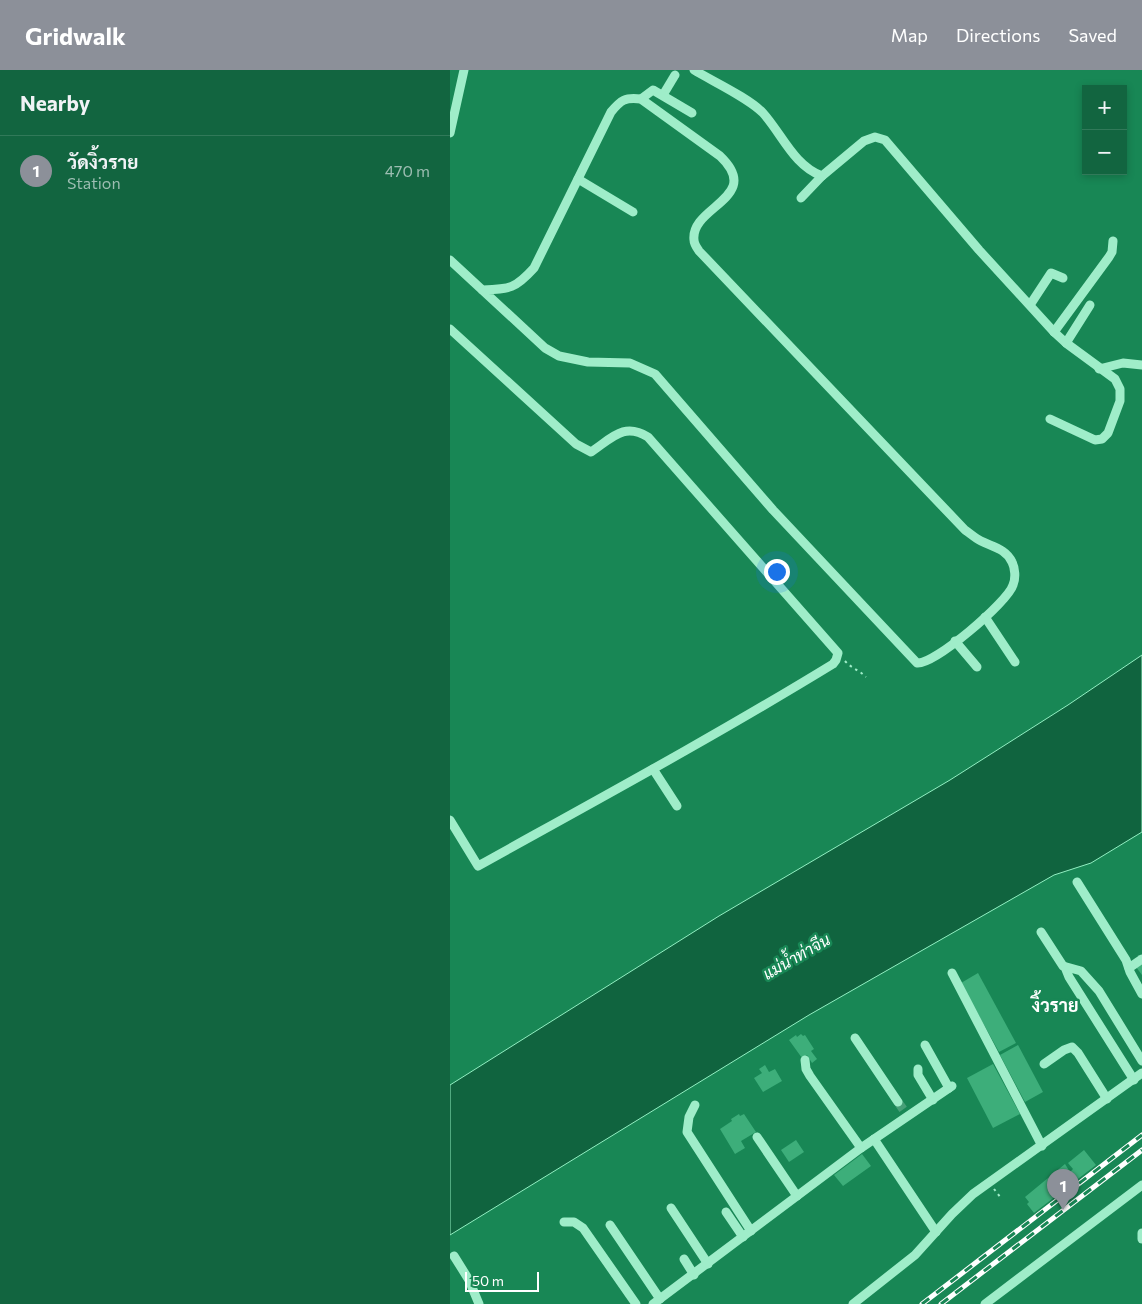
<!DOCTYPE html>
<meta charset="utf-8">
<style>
:root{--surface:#126540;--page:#1f6e4b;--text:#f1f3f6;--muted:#9cbdb1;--line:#317959;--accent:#8c9099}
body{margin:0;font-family:Commissioner,Sarabun,sans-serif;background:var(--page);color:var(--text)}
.controls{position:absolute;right:15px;top:15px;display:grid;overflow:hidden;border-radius:0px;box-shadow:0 2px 8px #0003}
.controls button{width:45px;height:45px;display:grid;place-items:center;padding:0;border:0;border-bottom:1px solid var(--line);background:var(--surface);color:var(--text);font:25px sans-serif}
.scale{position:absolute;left:15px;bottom:12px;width:74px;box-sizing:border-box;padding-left:5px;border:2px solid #fff;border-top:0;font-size:14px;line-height:18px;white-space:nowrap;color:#fff;-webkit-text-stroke:4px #188755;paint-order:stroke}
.you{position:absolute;left:326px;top:501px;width:18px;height:18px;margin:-12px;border:4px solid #fff;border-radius:50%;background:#1a73e8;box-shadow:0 0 0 8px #1a73e833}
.badge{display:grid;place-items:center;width:32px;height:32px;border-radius:50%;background:var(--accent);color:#fff;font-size:16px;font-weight:700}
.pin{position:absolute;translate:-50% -41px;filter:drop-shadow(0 1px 2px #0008)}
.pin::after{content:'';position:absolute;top:26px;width:18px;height:15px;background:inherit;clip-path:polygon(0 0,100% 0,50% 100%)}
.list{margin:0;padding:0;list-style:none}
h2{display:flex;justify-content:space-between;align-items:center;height:65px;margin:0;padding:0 20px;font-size:21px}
h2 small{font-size:16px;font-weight:400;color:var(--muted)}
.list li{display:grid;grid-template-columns:32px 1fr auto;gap:15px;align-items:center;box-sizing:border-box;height:70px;padding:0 20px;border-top:1px solid var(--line)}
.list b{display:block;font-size:19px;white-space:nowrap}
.list p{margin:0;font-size:16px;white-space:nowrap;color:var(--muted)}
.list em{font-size:16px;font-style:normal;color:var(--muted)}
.map{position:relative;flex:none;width:692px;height:1234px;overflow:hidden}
header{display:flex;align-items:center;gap:30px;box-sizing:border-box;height:70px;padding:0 25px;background:var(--accent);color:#fff}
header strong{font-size:24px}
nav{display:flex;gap:28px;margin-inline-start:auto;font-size:18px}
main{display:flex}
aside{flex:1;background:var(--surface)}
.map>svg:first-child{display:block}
</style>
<header>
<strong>Gridwalk</strong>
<nav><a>Map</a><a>Directions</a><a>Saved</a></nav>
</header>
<main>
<aside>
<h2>Nearby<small></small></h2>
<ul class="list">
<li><span class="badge">1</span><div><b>วัดงิ้วราย</b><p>Station</p></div><em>470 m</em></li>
</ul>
</aside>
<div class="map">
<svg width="692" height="1234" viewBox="0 0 692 1234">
<rect width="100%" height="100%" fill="#188755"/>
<!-- water -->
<polygon fill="#10643f" stroke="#92efc2" points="692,585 692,762 641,793 604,805 359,945 0,1165 0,1015 269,846 500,710 618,635"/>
<!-- building -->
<g fill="#3dae7a">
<polygon points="692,893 692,905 686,897"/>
<polygon points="528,903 566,973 549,982 511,913"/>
<polygon points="351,964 353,966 355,965 364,979 361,981 367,989 362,993 357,985 352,988 339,970 346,965 347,967"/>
<polygon points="568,975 593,1022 575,1032 550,985"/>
<polygon points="543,994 570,1044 543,1058 517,1008"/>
<polygon points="315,995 319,1002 325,999 332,1011 313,1022 304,1008 312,1003 309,999"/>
<polygon points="289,1044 290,1046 294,1044 306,1062 291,1071 295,1078 285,1084 270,1059 282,1051 281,1049"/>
<polygon points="346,1070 354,1082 339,1092 331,1080"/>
<polygon points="634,1080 646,1095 584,1143 577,1134 579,1132 575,1127 615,1094 620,1102 623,1099 618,1093"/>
<polygon points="412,1084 421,1096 393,1116 384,1105"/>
</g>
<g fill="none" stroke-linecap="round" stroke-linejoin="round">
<!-- minor-tunnel -->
<polyline stroke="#469f77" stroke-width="9" stroke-dasharray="9 4.5" stroke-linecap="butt" points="448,1032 455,1042"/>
<!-- path -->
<g stroke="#9fedc9" stroke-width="2" stroke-dasharray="2.5 4" stroke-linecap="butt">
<path d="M395,591C401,598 409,600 416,607"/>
<polyline points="544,1119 551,1128"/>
</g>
<!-- minor -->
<g stroke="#9fedc9" stroke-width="9">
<path d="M244,0C262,11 299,28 313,43C332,64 344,96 372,106L414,71L425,67L435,70L529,180L604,262L616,273L665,309L670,319V331L658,363L652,369L645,370L600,349"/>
<polyline points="213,25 225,5"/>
<polyline points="191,29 203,20 242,43"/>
<polyline points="0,63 14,0"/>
<polyline points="128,109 183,142"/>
<polyline points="351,128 372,106"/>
<path d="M0,190L95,278L109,286L138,292L180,293L205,304L323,440L467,593C484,595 558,532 563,515C566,508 565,498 562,492C556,479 543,477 531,471C525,468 521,464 515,460L249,181C247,178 244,174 244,170C240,136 314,128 270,86L191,29C175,27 171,30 161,42L84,198C65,219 60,219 32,220"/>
<polyline points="580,235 601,203 613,208"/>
<path d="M0,259L126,374L141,382C162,368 174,352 198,367L388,583L386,590L383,594C267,665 147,730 28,796L0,750"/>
<polyline points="604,262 659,187 662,182 663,171"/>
<polyline points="616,273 640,235"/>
<polyline points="649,299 673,293 692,295"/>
<polyline points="535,547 565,592"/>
<polyline points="505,571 527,597"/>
<polyline points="203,699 227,736"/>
<polyline points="627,812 676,890 680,902 692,924"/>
<polyline points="591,862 613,896 631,901 649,921 692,991"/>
<polyline points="615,897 619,907 684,1010"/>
<polyline points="679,898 692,889"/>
<polyline points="502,903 592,1076"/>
<polyline points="405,968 448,1032"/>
<polyline points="475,975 499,1018"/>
<polyline points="355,990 356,999 360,1006 411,1078"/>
<polyline points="594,994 614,980 622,977 628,983 657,1029"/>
<polyline points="468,999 468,1005 483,1030"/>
<polyline points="245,1035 239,1047 237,1062 301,1161"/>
<polyline points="307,1067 347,1126"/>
<polyline points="424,1069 486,1162"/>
<polyline points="221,1138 258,1194"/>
<polyline points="276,1142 293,1167"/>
<polyline points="114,1152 124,1152 133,1158 186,1234"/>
<polyline points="160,1155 210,1229"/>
<polyline points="692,1163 692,1169"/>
<polyline points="4,1186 19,1210 29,1234"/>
<polyline points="234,1189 244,1205"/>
<polyline points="203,1234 411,1078 502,1016"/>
<polyline points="403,1234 465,1185 502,1144 523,1124 692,1003"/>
<polyline points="535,1234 692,1115"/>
</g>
<defs>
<g id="rail">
<polyline points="472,1234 692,1065"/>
<polyline points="491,1234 692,1080"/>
</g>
</defs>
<!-- rail casing -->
<use href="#rail" stroke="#fff" stroke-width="5"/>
<!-- rail -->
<use href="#rail" stroke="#188755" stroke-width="3" stroke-dasharray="9" stroke-linecap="butt"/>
</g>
<g text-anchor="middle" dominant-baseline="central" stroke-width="5" stroke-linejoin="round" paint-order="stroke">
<!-- water labels -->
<g font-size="16" font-style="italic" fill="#fff" stroke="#188755">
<text transform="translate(346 886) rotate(-30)">แม่น้ำท่าจีน</text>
</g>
<!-- quarter labels -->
<g font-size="18" font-weight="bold" fill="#fff" stroke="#188755">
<text x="605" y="935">งิ้วราย</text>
</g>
</g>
</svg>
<div class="controls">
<button>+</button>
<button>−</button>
</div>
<div class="scale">50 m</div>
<div class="you"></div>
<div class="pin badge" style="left:613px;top:1140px">1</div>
</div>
</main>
